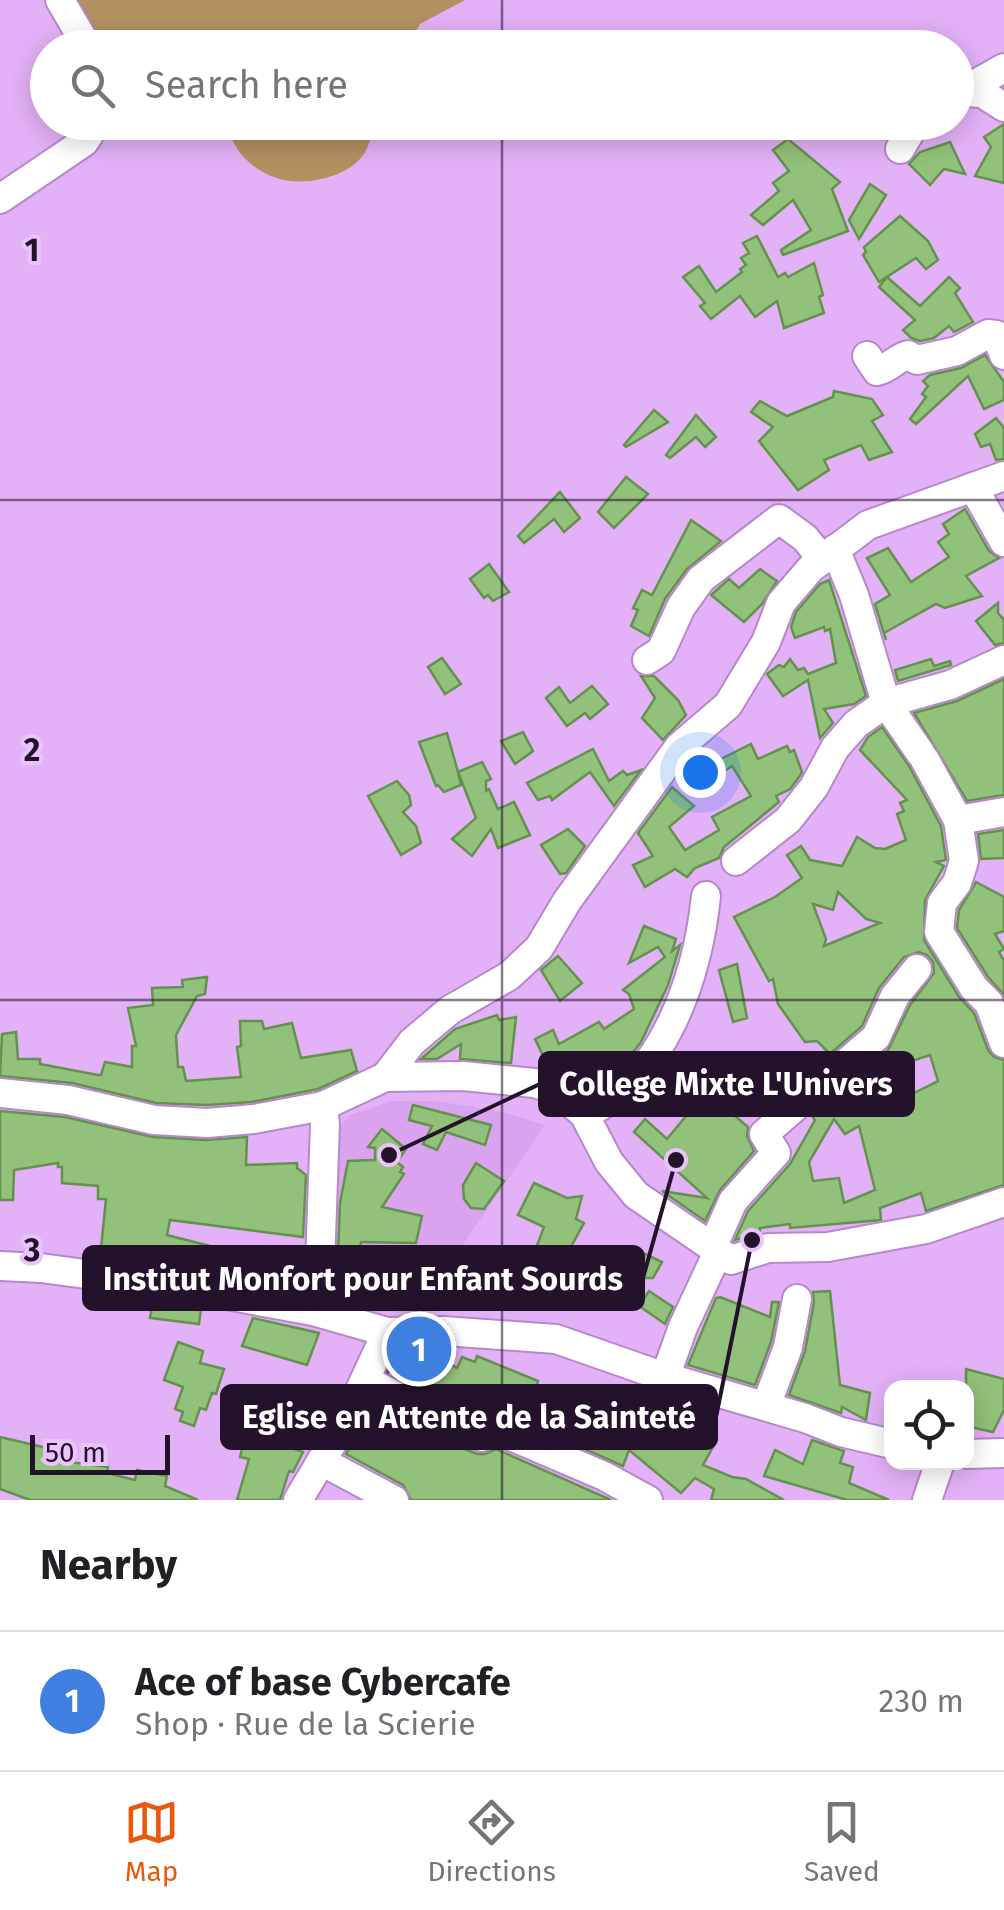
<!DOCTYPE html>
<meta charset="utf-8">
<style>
:root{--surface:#fff;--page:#f2f2f2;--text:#202124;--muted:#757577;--line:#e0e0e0;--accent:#ea580c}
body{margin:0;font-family:"Fira Sans",sans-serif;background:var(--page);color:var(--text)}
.controls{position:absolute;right:30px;bottom:30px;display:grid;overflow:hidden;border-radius:20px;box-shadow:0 5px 25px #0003}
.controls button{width:90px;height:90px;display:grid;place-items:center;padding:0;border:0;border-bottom:2px solid var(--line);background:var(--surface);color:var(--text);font:50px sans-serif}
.scale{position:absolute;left:30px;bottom:25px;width:140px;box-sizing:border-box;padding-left:10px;border:5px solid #24112b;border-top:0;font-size:28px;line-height:35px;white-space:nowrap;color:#24112b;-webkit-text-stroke:8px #ebc3fb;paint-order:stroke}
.you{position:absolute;left:700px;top:772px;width:35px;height:35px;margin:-25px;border:8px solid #fff;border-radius:50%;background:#1a73e8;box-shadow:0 0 0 15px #1a73e833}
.badge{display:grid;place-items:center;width:65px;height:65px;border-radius:50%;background:var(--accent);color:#fff;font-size:32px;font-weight:700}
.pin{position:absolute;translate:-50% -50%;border:5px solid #fff;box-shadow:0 2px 10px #0006}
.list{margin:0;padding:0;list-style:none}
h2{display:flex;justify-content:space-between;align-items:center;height:130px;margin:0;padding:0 40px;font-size:42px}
h2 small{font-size:32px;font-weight:400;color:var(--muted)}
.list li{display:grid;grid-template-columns:65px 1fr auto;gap:30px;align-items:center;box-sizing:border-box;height:140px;padding:0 40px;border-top:2px solid var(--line)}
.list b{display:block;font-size:38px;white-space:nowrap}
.list p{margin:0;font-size:32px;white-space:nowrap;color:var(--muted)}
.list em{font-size:32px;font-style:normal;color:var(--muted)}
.icon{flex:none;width:55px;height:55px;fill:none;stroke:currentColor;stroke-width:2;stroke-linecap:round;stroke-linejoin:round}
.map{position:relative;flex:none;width:1004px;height:1500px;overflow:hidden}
.search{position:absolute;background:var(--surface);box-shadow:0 5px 25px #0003;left:30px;right:30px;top:30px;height:110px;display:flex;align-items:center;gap:25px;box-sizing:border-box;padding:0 35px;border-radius:55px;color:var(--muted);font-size:38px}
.sheet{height:270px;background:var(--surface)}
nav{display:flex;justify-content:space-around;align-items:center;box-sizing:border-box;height:140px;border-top:2px solid var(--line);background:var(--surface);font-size:28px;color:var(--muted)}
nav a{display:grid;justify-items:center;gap:5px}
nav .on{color:var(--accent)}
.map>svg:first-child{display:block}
</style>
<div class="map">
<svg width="1004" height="1500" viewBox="0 0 1004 1500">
<rect width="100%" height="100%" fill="#e3b1f7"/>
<!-- built -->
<polygon fill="#d9a3ef" points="391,1101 436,1101 499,1111 545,1125 416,1313 361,1312 332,1302 340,1126 350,1115"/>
<!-- green -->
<g fill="#b39160">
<polygon points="59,0 465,0 420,24 406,48 98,47"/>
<path d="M218,123H372C372,146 363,162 342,172C306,188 268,185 241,154C232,143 231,130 218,123Z"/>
</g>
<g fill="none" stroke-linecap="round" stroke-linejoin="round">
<!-- stream -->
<polyline stroke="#704d7d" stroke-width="5" points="382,1379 401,1353"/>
</g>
<!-- building -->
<g fill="#91c17a" stroke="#64924d" stroke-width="2.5" fill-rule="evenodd">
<polygon points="1004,124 1004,183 975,176 991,147 984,137"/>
<polygon points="788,139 840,182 832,189 848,231 783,255 781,250 811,230 793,200 763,225 751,215 779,191 773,183 789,171 773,150"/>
<polygon points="950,142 965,174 944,169 930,185 909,164 920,152"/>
<polygon points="870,184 886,195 859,239 849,220"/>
<polygon points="900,216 928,241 938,260 926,269 916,258 879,282 863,255 866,252 864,247"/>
<polygon points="757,236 778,277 785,273 788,277 814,263 823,295 819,297 824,313 784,328 777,301 755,317 740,296 711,319 700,306 705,303 683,277 699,266 716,292 742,272 740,269 746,265 741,258 749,253 743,243"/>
<polygon points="887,277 920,306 949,277 960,288 955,293 973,322 954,332 949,326 934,338 920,341 911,338 903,330 915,320 879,287"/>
<polygon points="985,355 1004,382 1004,400 984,409 968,376 916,424 910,419 926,397 922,394 928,386 923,381 930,375 961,368"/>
<polygon points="834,391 872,399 883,415 872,421 892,452 869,460 861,445 824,460 829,470 798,490 759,441 773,427 751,412 760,401 787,416 833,397"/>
<polygon points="654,410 668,422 626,447 624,445"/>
<polygon points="696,415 716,437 705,447 696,437 670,458 666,455"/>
<polygon points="996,418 1004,428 1004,459 996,460 990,444 981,447 975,434"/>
<polygon points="626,477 648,494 614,528 598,512"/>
<polygon points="560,492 580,518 564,532 554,519 524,543 518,536"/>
<polygon points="965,509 989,551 999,558 966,576 982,596 945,608 936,604 884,633 886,640 875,604 890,595 867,558 888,548 911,582 949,557 938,542 949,534 943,524"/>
<polygon points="691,520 721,541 687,569 665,599 649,636 631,626 638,610 633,608 642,590 652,595"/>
<polygon points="489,564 509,592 493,601 488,595 484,598 470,579"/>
<polygon points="760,569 777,581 762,604 744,622 711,595 729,579 739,588"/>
<polygon points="829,580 866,696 854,704 824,709 833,723 820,738 808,680 783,696 767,674 779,665 784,667 790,659 798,670 804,668 808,674 836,663 830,629 825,631 824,627 795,638 791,627 796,612 820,584"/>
<polygon points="998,603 998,613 1004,620 1004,643 995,645 976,621"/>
<polygon points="442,658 461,684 445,694 428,667"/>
<polygon points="931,659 934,666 950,661 951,665 898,681 895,670"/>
<polygon points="641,676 654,676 678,700 686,715 663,740 642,718 655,698"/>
<polygon points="1004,679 1004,795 967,801 914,713 957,701"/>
<polygon points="592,686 608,704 590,719 585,713 567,726 546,698 559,687 570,703"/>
<path d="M882,727L909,766L941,826L946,860L936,862L944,866L925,900L924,940L959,997L974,1013L988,1050L994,1057L1004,1060V1185L926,1211L921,1193L880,1208L881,1220L790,1228V1224L760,1228V1232L735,1240L748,1211L790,1164L815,1120L812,1116L888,1050L910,1005L934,973L933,962L927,955L919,952L904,957L879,988L862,1026L830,1054L817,1041L805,1042L778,1004L773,979L769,981L734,917L775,897L802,878L787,855L801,846L810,860L842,866L857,837L875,848L885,849L906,840L897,814L904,811L900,803L907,800L860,750L868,737ZM838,892L866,919L880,923L824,946L826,939L813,904L833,910ZM930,1055L938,1081L902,1099L893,1067ZM834,1119L845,1134L859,1126L875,1190L844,1203L839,1178L813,1181L809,1162Z"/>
<polygon points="523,732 533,751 515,764 501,741"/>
<polygon points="447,733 458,772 482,762 491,779 486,781 486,791 489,789 498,809 514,802 530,835 498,848 491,829 472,856 452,839 476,818 458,772 461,785 444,792 438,785 436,786 419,742"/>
<polygon points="751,744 758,759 787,746 790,752 794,750 802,772 799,777 790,789 776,796 779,802 724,847 719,858 695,868 687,877 675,869 645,887 633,865 653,856 638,833 672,787 694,806 669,827 685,850 719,830 712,817 751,796 732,766 704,785 694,771 706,762 709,765"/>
<polygon points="593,749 609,781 623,771 627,775 641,770 614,806 590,772 552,800 550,796 538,800 527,783"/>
<polygon points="397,781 409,795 411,805 403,812 416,826 421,843 401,855 368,796"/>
<polygon points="568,829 585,846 566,873 560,874 541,845"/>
<polygon points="1004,830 1004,858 981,859 978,834"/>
<polygon points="976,882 1004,897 1004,931 995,934 1004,949 999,952 1004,961 1004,995 988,977 957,928 959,910"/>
<polygon points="644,926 676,939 672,951 680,945 668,985 641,1042 623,1065 597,1087 573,1068 568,1058 549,1068 535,1039 553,1030 559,1044 599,1022 604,1029 634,1009 629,994 623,990 665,957 658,947 629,963"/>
<polygon points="558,956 582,983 560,1001 541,970"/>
<polygon points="737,964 747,1018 733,1022 719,970"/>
<polygon points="207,977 205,994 197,996 176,1035 178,1067 183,1067 186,1081 241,1077 237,1047 241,1046 240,1021 262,1021 264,1029 292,1023 301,1058 351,1050 357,1071 318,1089 252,1102 207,1105 156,1103 72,1083 0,1076 2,1034 16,1032 18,1059 40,1059 40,1064 98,1075 101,1075 105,1062 132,1067 132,1046 136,1046 128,1008 153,1005 152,988 183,987 182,980"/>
<polygon points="497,1015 499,1020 516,1017 511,1063 460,1059 461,1044 437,1059 421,1059 455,1029"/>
<polygon points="716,1080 742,1109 735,1116 748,1127 747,1136 754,1151 720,1190 705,1221 662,1191 707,1198 634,1132 645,1119 667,1139"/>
<polygon points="413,1105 491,1125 485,1145 446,1132 437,1150 423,1144 432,1126 409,1120"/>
<polygon points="0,1111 65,1117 153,1137 206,1140 247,1137 246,1165 297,1163 297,1168 306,1175 303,1237 170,1220 167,1235 245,1255 244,1258 302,1269 301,1291 199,1272 199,1262 132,1263 100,1258 106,1199 98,1199 98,1186 62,1183 62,1167 58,1167 58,1163 14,1170 13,1200 0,1200"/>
<polygon points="382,1129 406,1149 397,1162 403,1167 400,1172 404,1174 382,1207 422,1216 416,1243 361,1242 356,1282 337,1279 340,1203 348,1161 375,1160 375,1148 368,1147"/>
<polygon points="476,1163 504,1181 484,1209 471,1208 464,1199 463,1185"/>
<polygon points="534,1183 567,1198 582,1196 576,1219 584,1223 561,1265 535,1251 544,1227 518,1215"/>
<polygon points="641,1252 662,1262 653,1278 626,1278"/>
<polygon points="649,1291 673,1307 665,1324 639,1306"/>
<polygon points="830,1291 840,1385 870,1393 866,1420 842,1407 841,1413 789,1395 805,1351 814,1302 813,1292"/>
<polygon points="720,1297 770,1317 772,1302 779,1302 771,1342 755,1385 688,1365 716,1298"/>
<polygon points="153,1301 201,1308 199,1324 150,1318"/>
<polygon points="253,1318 319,1333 307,1365 242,1346"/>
<polygon points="178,1342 203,1351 200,1363 224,1369 216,1394 212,1393 206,1410 200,1408 194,1426 180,1421 183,1412 175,1409 183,1387 164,1380"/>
<polygon points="412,1349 424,1349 457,1368 462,1357 475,1362 477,1356 538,1381 534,1395 557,1405 552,1424 582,1413 596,1414 687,1446 694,1428 717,1440 703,1465 732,1477 746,1479 784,1500 711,1500 714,1489 695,1478 681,1493 629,1450 623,1466 505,1414 491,1412 479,1417 457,1409 396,1375"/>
<polygon points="966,1369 1004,1379 1004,1410 993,1432 966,1426"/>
<polygon points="373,1404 444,1441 477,1454 485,1454 496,1449 611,1500 411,1500 403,1485 346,1454"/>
<polygon points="232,1428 303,1452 293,1472 289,1471 280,1500 237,1500 249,1459 240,1457 242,1449 226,1444"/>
<polygon points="0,1437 72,1454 69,1462 108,1467 107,1473 135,1480 137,1470 167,1476 165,1486 198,1500 30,1500 0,1489"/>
<polygon points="812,1440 844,1451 840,1463 853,1467 849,1483 889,1500 847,1500 764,1476 775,1450 803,1464"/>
</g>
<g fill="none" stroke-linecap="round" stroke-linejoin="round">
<defs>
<g id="minor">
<polyline points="60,0 88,48"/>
<polyline points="963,92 982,93 1004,107"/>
<polyline points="956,95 1004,68"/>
<polyline points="900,149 916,122"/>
<polyline points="0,199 84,142 97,122"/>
<path d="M867,356L877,371C889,369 896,358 908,355L917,360L957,351L988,334L996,335L1004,355"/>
<polyline points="973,487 1004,542"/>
<polyline points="647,660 661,651 681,607 701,579 779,519 805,538 823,560"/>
<polyline points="921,754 886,703 950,685 1004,660"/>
<polyline points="925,760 958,820 964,861 957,883 942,903 939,932 974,988 989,1003 1004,1043"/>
<polyline points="958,820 1004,812"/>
<polyline points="736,861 788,820 814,787 835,748 856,724 886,703 854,595 835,549"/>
<polyline points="385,1077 412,1042 450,1010 509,976 539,948 567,901 679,747 728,705 766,642 781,603 811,568 868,525 1004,476"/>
<polyline points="0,1093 68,1100 154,1120 207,1123 254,1119 323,1106 385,1077 463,1076 534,1083 554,1089 584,1114 609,1162 636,1195 731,1260 768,1248 828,1247 926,1229 1004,1202"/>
<path d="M584,1114C664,1082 698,974 706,896"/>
<polyline points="712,1248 733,1201 776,1153 764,1134 876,1037 895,996 917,969"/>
<polyline points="0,1266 41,1268 188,1288 313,1311 387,1332 444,1331 556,1339 665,1377 805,1418 841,1432 892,1444"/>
<polyline points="313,1311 319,1292 325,1124 323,1106"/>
<polyline points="665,1377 683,1327 718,1252"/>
<polyline points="366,1380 450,1425 482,1437 493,1429 499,1431 604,1476 648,1500"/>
<polyline points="766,1406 788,1347 797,1299"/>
<polyline points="966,1454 1004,1453"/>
<polyline points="321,1461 394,1500"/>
<polyline points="298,1500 346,1420 387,1332"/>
<polyline points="927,1500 940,1462"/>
</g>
</defs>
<!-- minor casing -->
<use href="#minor" stroke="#b787cb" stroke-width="32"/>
<!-- minor -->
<use href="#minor" stroke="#fff" stroke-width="28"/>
</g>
<!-- grid -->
<path fill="none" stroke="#24112b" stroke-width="2.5" stroke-opacity="0.55" d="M502,0V48M502,122V1500M0,500H1004M0,1000H1004"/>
<g font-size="32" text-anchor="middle" font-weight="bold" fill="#24112b" stroke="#ebc3fb" stroke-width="8" stroke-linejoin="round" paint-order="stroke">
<text x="32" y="261">1</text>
<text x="32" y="761">2</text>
<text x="32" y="1261">3</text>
</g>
<!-- callouts -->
<path fill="none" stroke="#24112b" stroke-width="4" d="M389 1155L540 1084M676 1160L643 1278M752 1240L716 1417"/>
<g fill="#24112b" stroke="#ebc3fb" stroke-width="4">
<circle cx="389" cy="1155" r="10"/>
<circle cx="676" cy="1160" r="10"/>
<circle cx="752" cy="1240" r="10"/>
</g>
<g fill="#24112b" stroke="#24112b" stroke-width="4">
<rect x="540" y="1053" width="373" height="62" rx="10"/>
<rect x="84" y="1247" width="559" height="62" rx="10"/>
<rect x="222" y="1386" width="494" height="62" rx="10"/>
</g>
<g font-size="32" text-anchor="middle" font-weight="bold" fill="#fff">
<text x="726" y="1095">College Mixte L'Univers</text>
<text x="363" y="1290">Institut Monfort pour Enfant Sourds</text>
<text x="469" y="1428">Eglise en Attente de la Sainteté</text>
</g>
</svg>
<div class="controls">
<button><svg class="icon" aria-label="locate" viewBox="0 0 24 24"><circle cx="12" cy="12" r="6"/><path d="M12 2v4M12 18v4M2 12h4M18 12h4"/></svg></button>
</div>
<div class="scale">50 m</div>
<div class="you"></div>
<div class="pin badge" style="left:419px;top:1349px;background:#3f7fe0">1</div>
<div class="search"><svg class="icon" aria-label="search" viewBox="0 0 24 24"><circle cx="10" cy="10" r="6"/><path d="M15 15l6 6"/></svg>Search here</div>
</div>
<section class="sheet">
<h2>Nearby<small></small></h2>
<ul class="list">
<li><span class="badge" style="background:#3f7fe0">1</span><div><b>Ace of base Cybercafe</b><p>Shop · Rue de la Scierie</p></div><em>230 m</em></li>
</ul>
</section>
<nav>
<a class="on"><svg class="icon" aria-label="map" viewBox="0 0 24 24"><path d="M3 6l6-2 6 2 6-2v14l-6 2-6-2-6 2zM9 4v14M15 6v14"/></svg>Map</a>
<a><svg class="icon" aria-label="directions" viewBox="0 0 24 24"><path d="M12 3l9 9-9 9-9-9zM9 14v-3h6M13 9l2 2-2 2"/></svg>Directions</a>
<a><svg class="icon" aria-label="saved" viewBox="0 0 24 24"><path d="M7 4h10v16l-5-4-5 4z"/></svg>Saved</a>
</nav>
